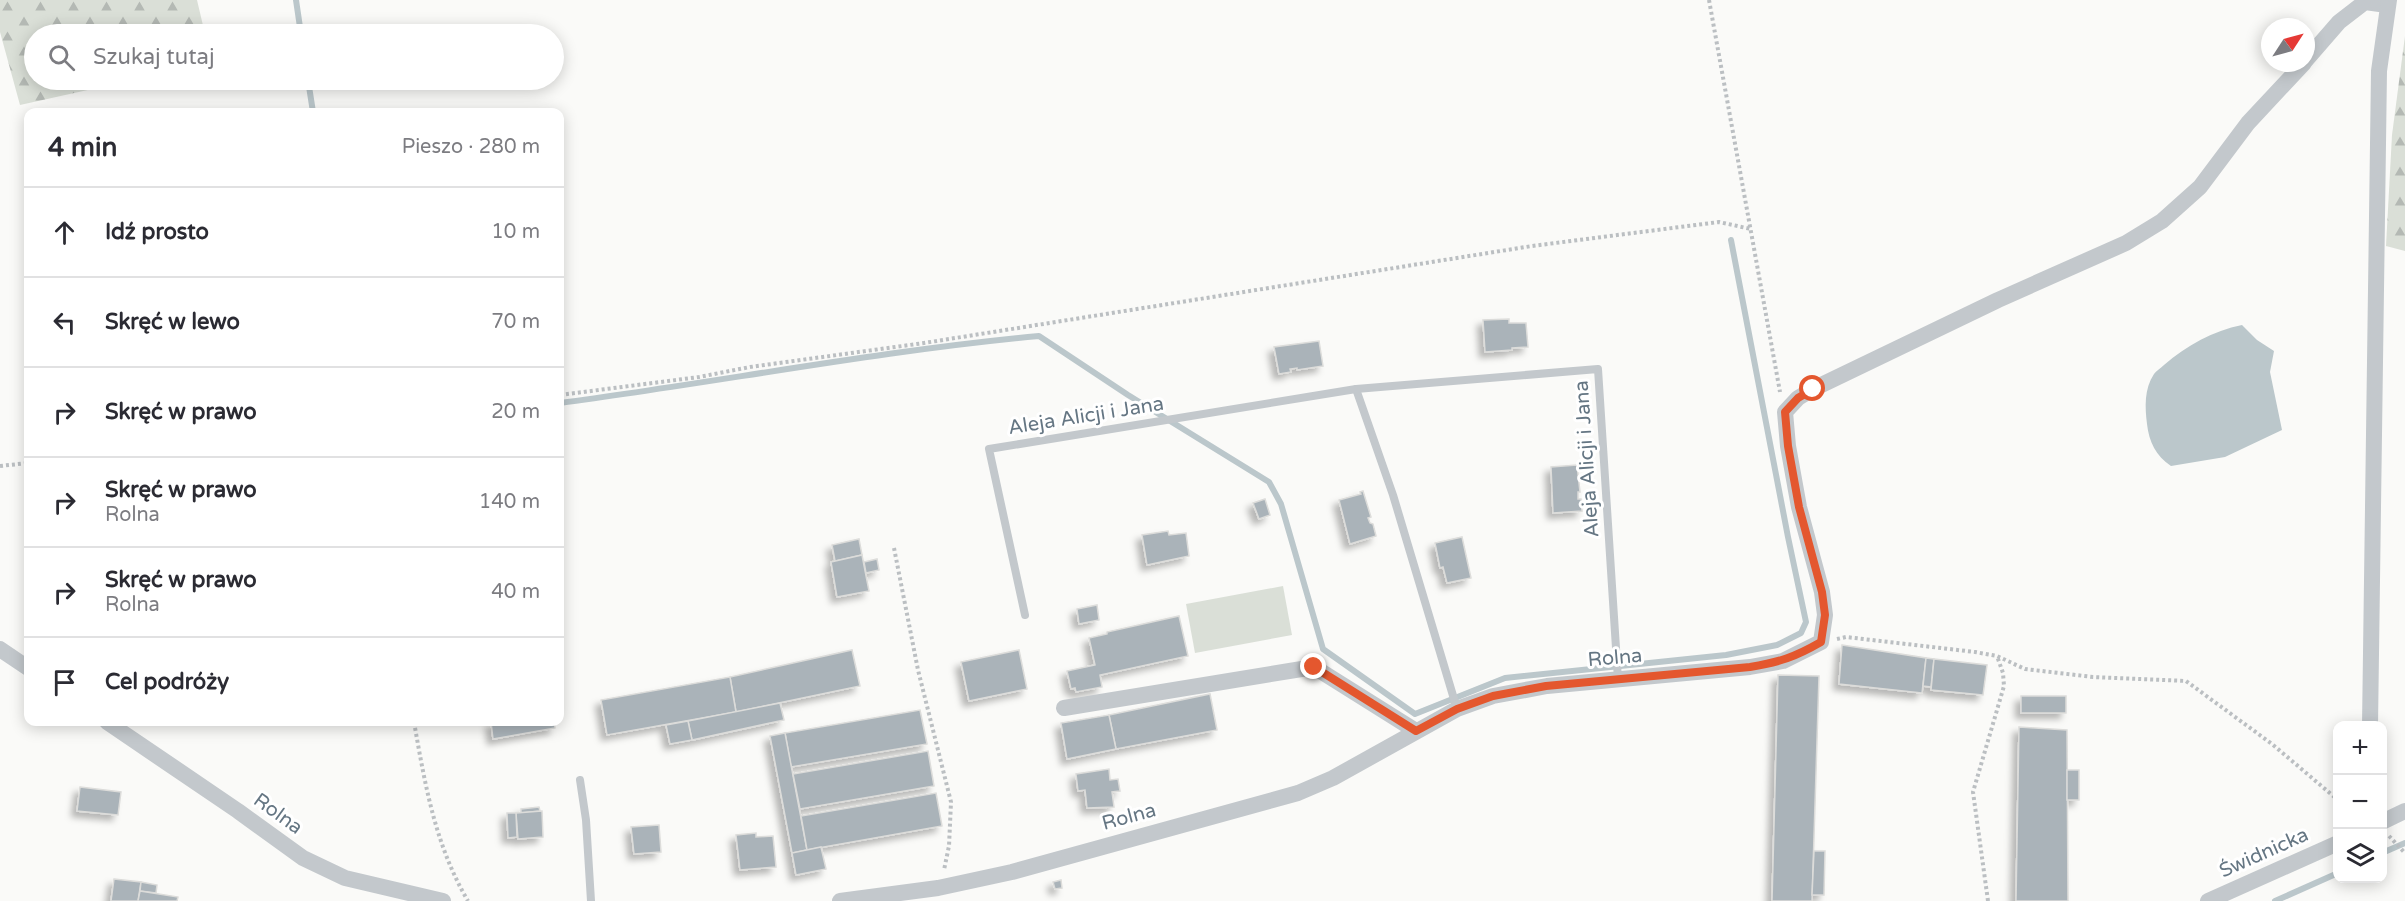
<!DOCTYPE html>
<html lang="pl">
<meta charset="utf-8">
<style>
:root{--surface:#fff;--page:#f7f7f7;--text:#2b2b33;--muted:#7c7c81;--line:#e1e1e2}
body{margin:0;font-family:"Varela Round",sans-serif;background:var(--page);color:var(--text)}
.controls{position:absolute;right:18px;bottom:18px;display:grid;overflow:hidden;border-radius:12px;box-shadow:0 3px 15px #0003}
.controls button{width:54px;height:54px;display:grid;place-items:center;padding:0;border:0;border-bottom:2px solid var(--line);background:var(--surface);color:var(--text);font:30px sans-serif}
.compass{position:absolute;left:2261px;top:18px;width:54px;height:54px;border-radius:50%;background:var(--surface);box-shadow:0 3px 15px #0003;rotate:54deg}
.stop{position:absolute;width:18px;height:18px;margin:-14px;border:4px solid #e4572e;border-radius:50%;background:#fff}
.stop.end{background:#e4572e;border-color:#fff;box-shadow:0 2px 6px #0008}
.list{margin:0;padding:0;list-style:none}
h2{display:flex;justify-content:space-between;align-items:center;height:78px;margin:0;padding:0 24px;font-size:26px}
h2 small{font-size:20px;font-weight:400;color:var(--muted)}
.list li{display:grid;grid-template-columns:39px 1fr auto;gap:18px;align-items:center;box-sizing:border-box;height:90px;padding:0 24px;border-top:2px solid var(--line)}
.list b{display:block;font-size:22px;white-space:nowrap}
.list p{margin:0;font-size:20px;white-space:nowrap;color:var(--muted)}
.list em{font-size:20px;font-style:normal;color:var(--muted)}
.icon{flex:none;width:33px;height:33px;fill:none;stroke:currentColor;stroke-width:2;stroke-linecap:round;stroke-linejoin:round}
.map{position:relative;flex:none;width:2405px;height:901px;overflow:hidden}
.search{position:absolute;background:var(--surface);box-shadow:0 3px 15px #0003;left:24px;top:24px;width:540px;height:66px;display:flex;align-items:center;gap:15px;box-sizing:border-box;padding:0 21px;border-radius:33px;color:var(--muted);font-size:22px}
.panel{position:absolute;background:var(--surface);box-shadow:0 3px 15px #0003;left:24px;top:108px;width:540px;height:618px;border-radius:12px}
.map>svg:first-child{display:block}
</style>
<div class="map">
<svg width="2405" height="901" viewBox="0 0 2405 901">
<defs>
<pattern id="forest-firs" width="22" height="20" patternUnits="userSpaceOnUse" patternTransform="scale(1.5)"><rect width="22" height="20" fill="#dadfd7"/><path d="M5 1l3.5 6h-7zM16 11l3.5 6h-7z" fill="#b4b9b4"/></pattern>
<filter id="shadow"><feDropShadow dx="-5.5" dy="5.5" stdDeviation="3" flood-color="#0004"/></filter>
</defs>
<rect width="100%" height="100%" fill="#fafaf8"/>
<!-- green -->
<polygon fill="#dadfd7" points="1283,586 1292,635 1195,653 1186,604"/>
<!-- forest -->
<g fill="url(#forest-firs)">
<polygon points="0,0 197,0 205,34 34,34 34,80 133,80 20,105 0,32"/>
<polygon points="2405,36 2405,251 2386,246 2392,135"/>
</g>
<!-- water -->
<path fill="#bbc7cb" d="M2242,325L2257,340L2274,351L2270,372L2282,430L2225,457L2171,466C2156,456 2149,442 2147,424C2145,407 2144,389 2154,374C2156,371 2161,368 2164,365C2187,345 2213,331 2242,325Z"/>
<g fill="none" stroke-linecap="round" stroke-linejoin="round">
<!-- stream -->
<g stroke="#bbc7cb" stroke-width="6">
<polyline points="296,0 301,34"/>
<polyline points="308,80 313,112"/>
<path d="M560,403C719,382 878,351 1039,336L1128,395L1269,482L1281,504L1323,649L1415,714L1505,678L1726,655L1777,645L1801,633L1806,622L1788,537L1731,240"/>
<polyline points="2382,853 2405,843"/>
<polyline points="2275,901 2338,873"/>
</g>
</g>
<!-- building -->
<g fill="#aab3b9" stroke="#dcdcda" stroke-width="1.5" filter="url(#shadow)">
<polygon points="1509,319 1509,323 1526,323 1528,347 1512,348 1512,350 1485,352 1483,320"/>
<polygon points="1319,341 1323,366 1297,370 1297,368 1290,369 1291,372 1279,374 1274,347"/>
<polygon points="1577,465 1580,492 1578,492 1578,499 1581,499 1582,511 1553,513 1551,467"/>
<polygon points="1363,491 1371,517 1368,518 1370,523 1373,524 1376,536 1350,544 1339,500 1361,494 1360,492"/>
<polygon points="1265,499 1270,515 1259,519 1253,503"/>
<polygon points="1168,531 1169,535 1186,533 1189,556 1147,565 1142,535"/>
<polygon points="1462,537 1471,578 1447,583 1443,567 1440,568 1435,543"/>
<polygon points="859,539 862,555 835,561 832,545"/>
<polygon points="862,555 869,591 837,597 831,562"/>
<polygon points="877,559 879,570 866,573 864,562"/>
<polygon points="1097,605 1099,620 1079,624 1077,609"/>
<polygon points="1179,616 1188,656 1100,675 1102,687 1076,692 1075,688 1071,689 1067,671 1095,665 1089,638 1107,634 1107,632"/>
<polygon points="1842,645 1926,658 1922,693 1839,684"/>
<polygon points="852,650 860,686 736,712 730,677"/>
<polygon points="1019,650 1027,689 969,701 961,662"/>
<polygon points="1926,658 1934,659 1931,687 1923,686"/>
<polygon points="1934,659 1987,665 1983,695 1931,690"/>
<polygon points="1778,675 1819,676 1812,901 1772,901"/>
<polygon points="730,677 736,712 607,735 601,700"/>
<polygon points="1210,694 1217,730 1116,749 1109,715"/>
<rect x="2021" y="696" width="45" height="17"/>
<polygon points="780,703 784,720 692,740 688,721"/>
<polygon points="920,710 927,744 791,767 785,733"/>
<polygon points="1109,715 1116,749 1067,759 1061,723"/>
<polygon points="688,721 692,740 670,744 666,725"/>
<polygon points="491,722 554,722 555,728 493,739"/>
<polygon points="2019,727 2067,730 2068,901 2016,901"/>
<polygon points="785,733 807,850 792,853 770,736"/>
<polygon points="928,751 934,786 800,809 793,774"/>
<polygon points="1109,769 1110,780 1118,779 1120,791 1112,792 1114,807 1087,808 1085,790 1078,791 1076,774"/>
<rect x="2067" y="770" width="12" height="30"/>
<polygon points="80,787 121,792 118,815 77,811"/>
<polygon points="936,793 942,826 807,850 801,816"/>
<polygon points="539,807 540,811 521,813 521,809"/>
<polygon points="542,811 543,837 518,839 516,813"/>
<polygon points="507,813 516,813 517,837 508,838"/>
<polygon points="659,825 661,852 634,854 631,827"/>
<polygon points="756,833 756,837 773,836 776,867 740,870 736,835"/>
<polygon points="821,847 826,869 796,875 792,853"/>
<polygon points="1814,851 1825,851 1824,895 1812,895"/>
<polygon points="114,879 141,882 138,901 111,901"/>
<polygon points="1061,880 1062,888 1055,889 1053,882"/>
<polygon points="141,882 157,885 156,893 140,891"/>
<polygon points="140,891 178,897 177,901 138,901"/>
</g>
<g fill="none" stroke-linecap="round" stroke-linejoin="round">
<!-- path -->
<g stroke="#bbbfc2" stroke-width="4" stroke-dasharray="3 3" stroke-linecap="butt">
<polyline points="1709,0 1780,392"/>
<polyline points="560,395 699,377 750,367 924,343 1532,246 1719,222 1751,229"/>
<polyline points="0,466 28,463"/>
<polyline points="894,548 918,670 951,802 949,846 944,870"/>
<polyline points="1837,639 1846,637 1975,652 1997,656 2025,669 2093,677 2186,681 2272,744 2338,800"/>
<path d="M414,722C425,784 435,845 468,901"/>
<polyline points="2389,836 2405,853"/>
<polyline points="1988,901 1973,792 2004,686 2003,673 1997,656"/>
</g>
<!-- lane -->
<g stroke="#c3c8cc" stroke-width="8">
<polyline points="1356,389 1393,495 1457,709"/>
<polyline points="1025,615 989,449 1356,389 1598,369 1618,679"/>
<polyline points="580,780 586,820 591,901"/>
</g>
<!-- street -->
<g stroke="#c3c8cc" stroke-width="16">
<polyline points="2306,60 2339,22 2365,2 2387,5"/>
<polyline points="0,649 28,668"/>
<polyline points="1064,708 1314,667 1416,731"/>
<polyline points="107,722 238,811 303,858 345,878 443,901"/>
<polyline points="2370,726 2379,71 2389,0"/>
<polyline points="2382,822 2405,811"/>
<polyline points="840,901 938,888 1012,872 1298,793 1333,778 1457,709 1493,696 1547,686 1750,667 1783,661 1821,642 1825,615 1822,592 1799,507 1788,446 1785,412 1798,398 1813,389 1998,300 2126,243 2162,221 2200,187 2248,123 2304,63"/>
<polyline points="2208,901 2338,843"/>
</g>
</g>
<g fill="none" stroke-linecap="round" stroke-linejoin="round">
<!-- route -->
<path stroke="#e4572e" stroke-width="8" d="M1314,667L1416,731L1457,709L1493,696L1546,686L1750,667C1780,662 1795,657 1821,642L1825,615L1822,592L1799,507L1788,446L1785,412L1798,398L1813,389"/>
</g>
<g text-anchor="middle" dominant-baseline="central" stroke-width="6" stroke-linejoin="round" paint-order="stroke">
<!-- street labels -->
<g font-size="20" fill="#657683" stroke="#fff">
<text transform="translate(1086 416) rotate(-9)">Aleja Alicji i Jana</text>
<text transform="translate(1587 459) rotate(-94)">Aleja Alicji i Jana</text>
<text transform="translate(1615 658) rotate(-5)">Rolna</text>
<text transform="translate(278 814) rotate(36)">Rolna</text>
<text transform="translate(1129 817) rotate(-15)">Rolna</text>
<text transform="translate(2264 853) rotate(-24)">Świdnicka</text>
</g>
</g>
</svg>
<div class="controls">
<button>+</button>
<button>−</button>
<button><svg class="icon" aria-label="layers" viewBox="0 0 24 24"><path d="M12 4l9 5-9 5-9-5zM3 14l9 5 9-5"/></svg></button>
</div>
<svg class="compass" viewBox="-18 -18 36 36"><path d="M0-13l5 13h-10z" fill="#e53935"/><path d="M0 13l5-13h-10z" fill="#7c7c81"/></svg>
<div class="stop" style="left:1813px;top:389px"></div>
<div class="stop end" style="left:1314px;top:667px"></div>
<div class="search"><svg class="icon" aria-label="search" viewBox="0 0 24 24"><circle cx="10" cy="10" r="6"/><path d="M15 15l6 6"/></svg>Szukaj tutaj</div>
<section class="panel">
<h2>4 min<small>Pieszo · 280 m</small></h2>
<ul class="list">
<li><svg class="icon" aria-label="ahead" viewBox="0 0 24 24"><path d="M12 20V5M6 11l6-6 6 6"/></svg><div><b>Idź prosto</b></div><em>10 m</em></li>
<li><svg class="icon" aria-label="left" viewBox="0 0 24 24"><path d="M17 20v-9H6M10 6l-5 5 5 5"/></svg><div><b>Skręć w lewo</b></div><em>70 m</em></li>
<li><svg class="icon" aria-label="right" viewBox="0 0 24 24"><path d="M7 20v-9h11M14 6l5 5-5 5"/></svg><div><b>Skręć w prawo</b></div><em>20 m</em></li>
<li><svg class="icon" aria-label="right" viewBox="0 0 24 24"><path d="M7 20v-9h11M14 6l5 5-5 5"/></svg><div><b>Skręć w prawo</b><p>Rolna</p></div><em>140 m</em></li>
<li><svg class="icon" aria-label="right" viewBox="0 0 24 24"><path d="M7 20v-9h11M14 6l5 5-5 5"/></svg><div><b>Skręć w prawo</b><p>Rolna</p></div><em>40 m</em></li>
<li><svg class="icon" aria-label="arrive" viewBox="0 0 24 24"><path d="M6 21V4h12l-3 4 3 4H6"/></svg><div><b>Cel podróży</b></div></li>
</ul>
</section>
</div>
